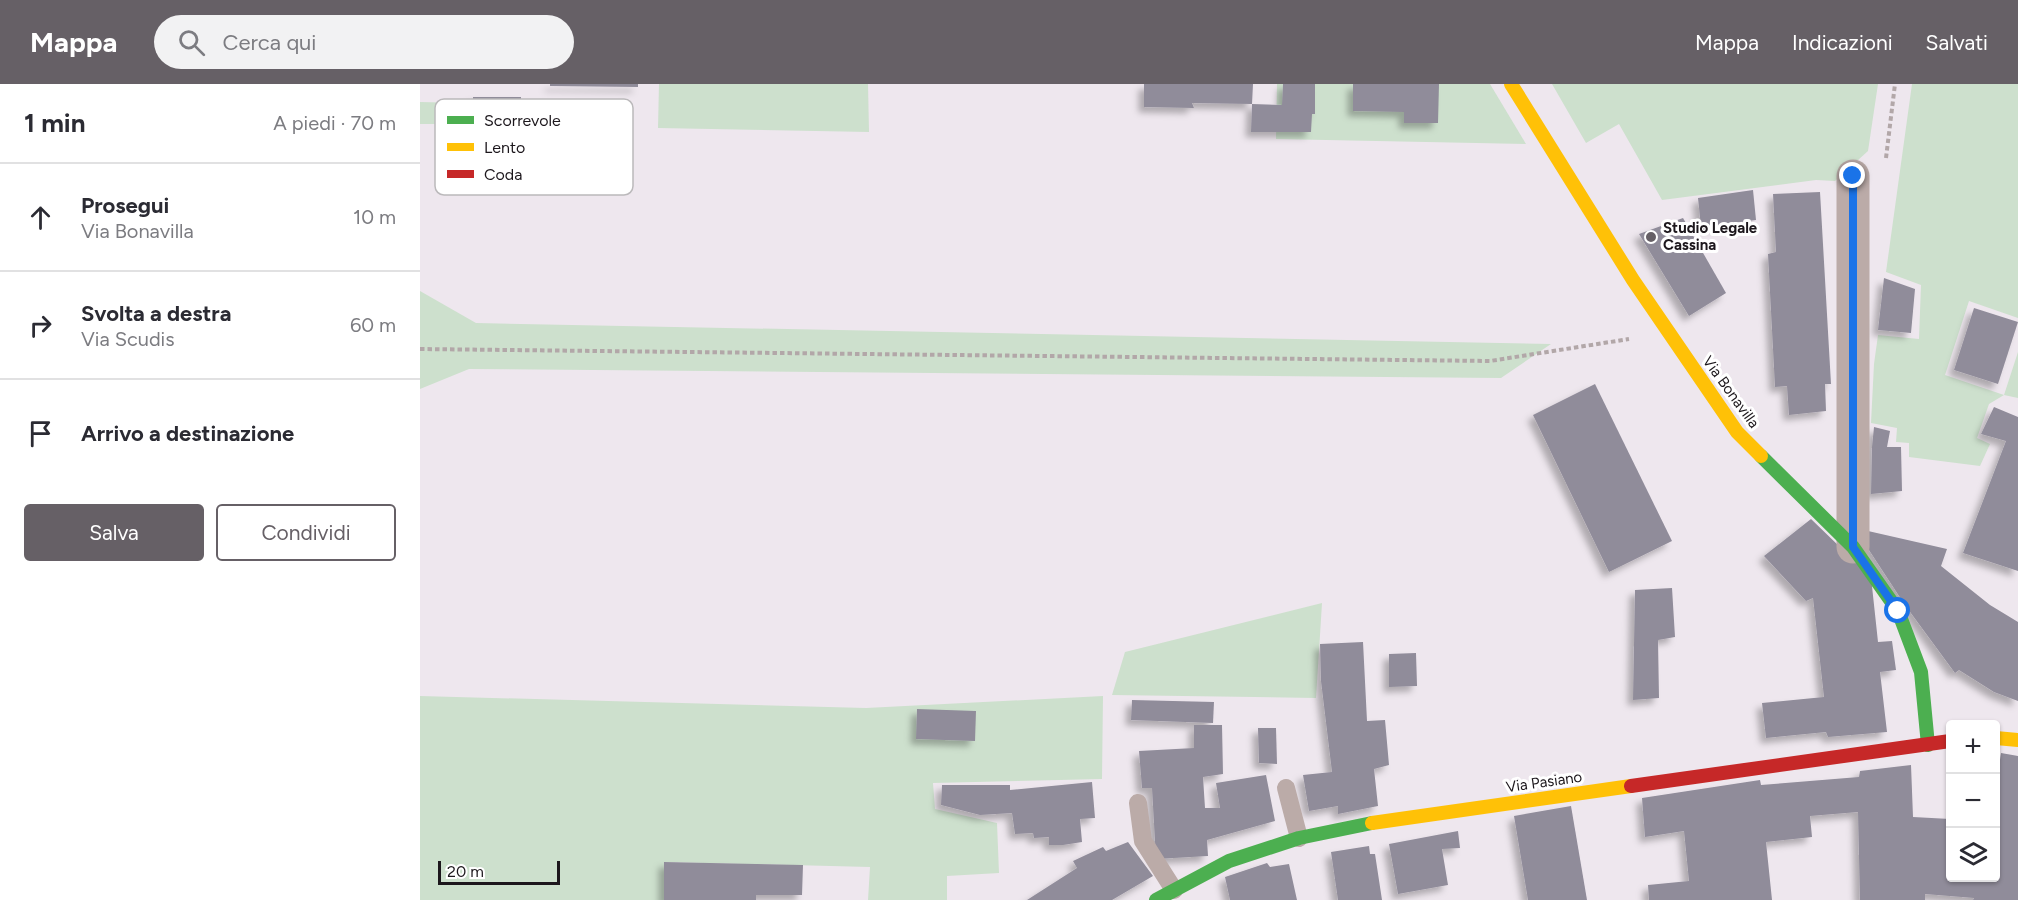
<!DOCTYPE html>
<html lang="it">
<meta charset="utf-8">
<style>
:root{--surface:#fff;--page:#f2f2f3;--text:#2b2b33;--muted:#7c7c81;--line:#e1e1e2;--accent:#666066}
body{margin:0;font-family:Figtree,sans-serif;background:var(--page);color:var(--text)}
.controls{position:absolute;right:18px;bottom:18px;display:grid;overflow:hidden;border-radius:6px;box-shadow:0 2px 4px #0004}
.controls button{width:54px;height:54px;display:grid;place-items:center;padding:0;border:0;border-bottom:2px solid var(--line);background:var(--surface);color:var(--text);font:30px sans-serif}
.scale{position:absolute;left:18px;bottom:15px;width:122px;box-sizing:border-box;padding-left:6px;border:3px solid #1c171c;border-top:0;font-size:16px;line-height:21px;white-space:nowrap;color:#1c171c;-webkit-text-stroke:4px #fff;paint-order:stroke}
.stop{position:absolute;width:18px;height:18px;margin:-14px;border:4px solid #1a73e8;border-radius:50%;background:#fff}
.stop.end{background:#1a73e8;border-color:#fff;box-shadow:0 2px 6px #0008}
.list{margin:0;padding:0;list-style:none}
h2{display:flex;justify-content:space-between;align-items:center;height:78px;margin:0;padding:0 24px;font-size:26px}
h2 small{font-size:20px;font-weight:400;color:var(--muted)}
.list li{display:grid;grid-template-columns:39px 1fr auto;gap:18px;align-items:center;box-sizing:border-box;height:108px;padding:0 24px;border-top:2px solid var(--line)}
.list b{display:block;font-size:22px;white-space:nowrap}
.list p{margin:0;font-size:20px;white-space:nowrap;color:var(--muted)}
.list em{font-size:20px;font-style:normal;color:var(--muted)}
.actions{display:flex;gap:12px;padding:18px 24px}
.actions a{flex:1;padding:14px 0;border:2px solid var(--accent);border-radius:6px;text-align:center;font-size:21px;color:var(--accent)}
.actions .main{background:var(--accent);color:#fff}
.icon{flex:none;width:33px;height:33px;fill:none;stroke:currentColor;stroke-width:2;stroke-linecap:round;stroke-linejoin:round}
.map{position:relative;flex:none;width:1598px;height:816px;overflow:hidden}
header{display:flex;align-items:center;gap:36px;box-sizing:border-box;height:84px;padding:0 30px;background:var(--accent);color:#fff}
header strong{font-size:28px}
nav{display:flex;gap:33px;margin-inline-start:auto;font-size:21px}
.search{width:420px;height:54px;background:var(--page);display:flex;align-items:center;gap:15px;box-sizing:border-box;padding:0 21px;border-radius:33px;color:var(--muted);font-size:22px}
main{display:flex}
aside{flex:1;background:var(--surface)}
.map>svg:first-child{display:block}
</style>
<header>
<strong>Mappa</strong>
<div class="search"><svg class="icon" aria-label="search" viewBox="0 0 24 24"><circle cx="10" cy="10" r="6"/><path d="M15 15l6 6"/></svg>Cerca qui</div>
<nav><a>Mappa</a><a>Indicazioni</a><a>Salvati</a></nav>
</header>
<main>
<aside>
<h2>1 min<small>A piedi · 70 m</small></h2>
<ul class="list">
<li><svg class="icon" aria-label="ahead" viewBox="0 0 24 24"><path d="M12 20V5M6 11l6-6 6 6"/></svg><div><b>Prosegui</b><p>Via Bonavilla</p></div><em>10 m</em></li>
<li><svg class="icon" aria-label="right" viewBox="0 0 24 24"><path d="M7 20v-9h11M14 6l5 5-5 5"/></svg><div><b>Svolta a destra</b><p>Via Scudis</p></div><em>60 m</em></li>
<li><svg class="icon" aria-label="arrive" viewBox="0 0 24 24"><path d="M6 21V4h12l-3 4 3 4H6"/></svg><div><b>Arrivo a destinazione</b></div></li>
</ul>
<div class="actions"><a class="main">Salva</a><a>Condividi</a></div>
</aside>
<div class="map">
<svg width="1598" height="816" viewBox="0 0 1598 816">
<defs>
<filter id="shadow"><feDropShadow dx="-5.5" dy="5.5" stdDeviation="3" flood-color="#0004"/></filter>
</defs>
<rect width="100%" height="100%" fill="#eee7ee"/>
<!-- green -->
<g fill="#cde0cd">
<polygon points="239,0 448,0 449,48 238,44"/>
<polygon points="857,0 1070,0 1106,60 856,55"/>
<polygon points="1132,0 1458,0 1448,67 1415,97 1396,96 1242,116 1199,40 1166,59"/>
<polygon points="1492,0 1598,0 1598,234 1549,217 1525,291 1584,311 1598,268 1598,314 1584,311 1569,320 1557,354 1570,360 1560,382 1489,373 1489,359 1476,358 1477,344 1451,339 1454,280 1458,251 1499,255 1501,201 1466,188"/>
<polygon points="0,18 44,19 45,40 0,40"/>
<polygon points="0,207 56,239 1131,260 1081,294 49,285 0,305"/>
<polygon points="902,519 896,614 692,611 705,568"/>
<polygon points="0,612 446,624 683,612 682,695 513,699 515,725 577,739 579,789 527,792 527,816 448,816 450,783 245,778 244,816 0,816"/>
</g>
<!-- building -->
<g fill="#908c9a" filter="url(#shadow)">
<polygon points="130,0 218,0 218,3 130,2"/>
<polygon points="724,0 833,0 832,20 862,21 863,0 895,0 895,30 892,30 891,48 831,48 832,20 772,19 774,24 724,23"/>
<polygon points="933,0 1019,0 1018,39 984,39 984,28 933,27"/>
<rect x="53" y="13" width="48" height="24"/>
<polygon points="1333,106 1336,136 1281,143 1278,114"/>
<polygon points="1400,108 1411,300 1405,300 1406,327 1369,331 1367,302 1355,303 1348,170 1356,168 1353,110"/>
<polygon points="1263,134 1306,209 1269,232 1219,150"/>
<polygon points="1464,194 1495,205 1491,249 1458,246"/>
<polygon points="1554,224 1598,238 1578,300 1534,286"/>
<polygon points="1175,300 1252,457 1189,488 1113,331"/>
<polygon points="1574,323 1598,333 1598,487 1543,469 1586,357 1561,350"/>
<polygon points="1454,343 1470,347 1467,363 1481,363 1482,407 1451,410 1452,363"/>
<polygon points="1391,435 1451,493 1458,558 1472,557 1476,586 1460,588 1467,648 1408,653 1406,648 1346,654 1342,619 1404,613 1393,514 1386,517 1344,472"/>
<polygon points="1448,447 1527,465 1521,482 1570,521 1598,538 1598,617 1574,608 1539,586 1535,589 1485,521 1449,466"/>
<polygon points="1252,504 1255,553 1238,556 1239,614 1213,616 1215,506"/>
<polygon points="943,558 947,637 965,636 969,681 954,685 958,722 918,730 918,722 889,727 883,691 912,688 901,597 900,560"/>
<polygon points="996,569 997,602 969,603 969,570"/>
<polygon points="712,616 794,618 793,639 711,636"/>
<polygon points="497,625 556,627 555,657 496,655"/>
<polygon points="774,641 802,641 803,690 783,693 785,724 800,724 796,699 846,691 855,737 787,756 788,772 736,775 732,704 722,704 719,667 774,664"/>
<polygon points="838,644 856,644 857,680 839,679"/>
<polygon points="1581,669 1598,672 1598,816 1553,816 1554,814 1505,810 1505,816 1440,816 1438,728 1390,732 1392,753 1346,758 1352,816 1229,816 1228,801 1269,797 1264,747 1225,753 1222,714 1340,696 1341,701 1439,693 1440,687 1491,681 1493,733 1530,735 1530,794 1576,794 1576,703"/>
<polygon points="672,698 675,734 660,735 662,758 643,761 629,761 629,753 614,754 613,749 595,750 592,729 560,731 521,721 522,701 590,701 590,706"/>
<polygon points="1151,722 1167,816 1108,816 1094,732"/>
<polygon points="1038,747 1040,764 1022,765 1028,801 978,810 969,760"/>
<polygon points="708,758 733,792 692,816 607,816 657,784 653,777 683,763 686,767"/>
<polygon points="949,762 950,770 955,770 962,816 918,816 911,768"/>
<polygon points="244,778 383,781 382,811 336,811 336,816 244,816"/>
<polygon points="847,779 850,783 869,780 877,816 810,816 805,793"/>
</g>
<g fill="none" stroke-linecap="round" stroke-linejoin="round">
<!-- path -->
<g stroke="#b2a7a8" stroke-width="4" stroke-dasharray="4.5 3" stroke-linecap="butt">
<polyline points="1466,74 1475,0"/>
<polyline points="0,265 1070,277 1209,255"/>
</g>
<!-- lane -->
<g stroke="#bbaba8" stroke-width="18">
<polyline points="866,704 879,754"/>
<polyline points="718,719 723,757 754,806"/>
</g>
<!-- street -->
<polyline stroke="#bbaba8" stroke-width="33" points="1433,463 1433,92"/>
<!-- fast -->
<g stroke="#4caf50" stroke-width="14">
<polyline points="1341,372 1433,463 1478,527 1501,588 1508,661"/>
<polyline points="736,816 809,777 879,754 952,739"/>
</g>
<!-- slow -->
<g stroke="#ffc107" stroke-width="14">
<polyline points="1091,0 1213,196 1317,348 1341,372"/>
<polyline points="1576,654 1598,656"/>
<polyline points="952,739 1211,702"/>
</g>
<!-- jam -->
<polyline stroke="#c62828" stroke-width="14" points="1211,702 1530,657"/>
</g>
<g fill="none" stroke-linecap="round" stroke-linejoin="round">
<!-- route -->
<polyline stroke="#1a73e8" stroke-width="8" points="1433,92 1433,463 1478,527"/>
</g>
<!-- markers -->
<circle fill="#666066" stroke="#fff" stroke-width="2" cx="1231" cy="153" r="6"/>
<g text-anchor="middle" dominant-baseline="central" stroke-width="6" stroke-linejoin="round" paint-order="stroke">
<!-- poi labels -->
<g font-size="15" font-weight="bold" fill="#1c171c" stroke="#fff" text-anchor="start">
<text x="1243" y="144">Studio Legale<tspan x="1243" dy="17">Cassina</tspan></text>
</g>
<!-- street labels -->
<g font-size="15" fill="#1c171c" stroke="#fff">
<text transform="translate(1311 308) rotate(54)">Via Bonavilla</text>
<text transform="translate(1124 698) rotate(-8)">Via Pasiano</text>
</g>
</g>
<!-- legend -->
<rect x="15" y="15" width="198" height="96" rx="9" fill="#fff" stroke="#bbb9bb" stroke-width="1.5"/>
<rect x="27" y="32" width="27" height="8" fill="#4caf50"/>
<rect x="27" y="59" width="27" height="8" fill="#ffc107"/>
<rect x="27" y="86" width="27" height="8" fill="#c62828"/>
<g font-size="16" fill="#1c171c">
<text x="64" y="42">Scorrevole</text>
<text x="64" y="69">Lento</text>
<text x="64" y="96">Coda</text>
</g>
</svg>
<div class="controls">
<button>+</button>
<button>−</button>
<button><svg class="icon" aria-label="layers" viewBox="0 0 24 24"><path d="M12 4l9 5-9 5-9-5zM3 14l9 5 9-5"/></svg></button>
</div>
<div class="scale">20 m</div>
<div class="stop" style="left:1478px;top:527px"></div>
<div class="stop end" style="left:1433px;top:92px"></div>
</div>
</main>
